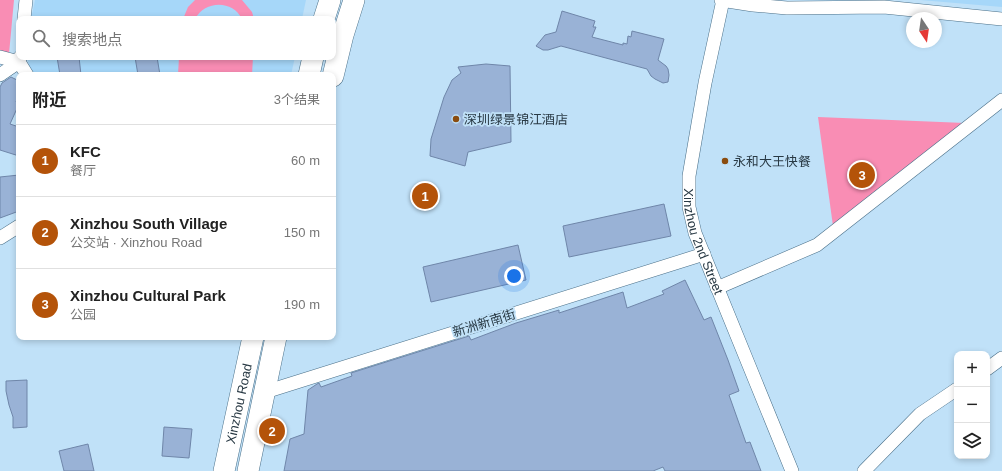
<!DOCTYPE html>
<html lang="zh">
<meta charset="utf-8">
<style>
:root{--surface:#fff;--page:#f2f2f2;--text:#222;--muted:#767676;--line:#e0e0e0;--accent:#b45309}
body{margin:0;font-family:Helvetica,"Noto Sans SC",sans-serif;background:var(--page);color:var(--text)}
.controls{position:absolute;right:12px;bottom:12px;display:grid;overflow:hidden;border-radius:8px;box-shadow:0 2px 6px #0003}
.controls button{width:36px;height:36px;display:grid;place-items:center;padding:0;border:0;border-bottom:1px solid var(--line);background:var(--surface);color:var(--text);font:20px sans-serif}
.compass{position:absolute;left:906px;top:12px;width:36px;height:36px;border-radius:50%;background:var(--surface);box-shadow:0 2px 6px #0003;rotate:167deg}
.you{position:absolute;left:514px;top:276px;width:14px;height:14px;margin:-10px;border:3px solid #fff;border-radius:50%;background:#1a73e8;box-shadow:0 0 0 6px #1a73e833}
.badge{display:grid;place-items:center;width:26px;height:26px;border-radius:50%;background:var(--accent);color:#fff;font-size:13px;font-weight:700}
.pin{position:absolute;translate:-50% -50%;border:2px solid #fff;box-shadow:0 1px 4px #0006}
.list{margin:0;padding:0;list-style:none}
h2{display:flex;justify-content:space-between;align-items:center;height:52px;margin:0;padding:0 16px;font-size:17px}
h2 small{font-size:13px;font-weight:400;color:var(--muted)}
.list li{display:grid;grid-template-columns:26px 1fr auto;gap:12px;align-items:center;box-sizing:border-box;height:72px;padding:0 16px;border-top:1px solid var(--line)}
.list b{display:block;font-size:15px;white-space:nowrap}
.list p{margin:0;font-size:13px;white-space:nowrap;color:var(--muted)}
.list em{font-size:13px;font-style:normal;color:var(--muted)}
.icon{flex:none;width:22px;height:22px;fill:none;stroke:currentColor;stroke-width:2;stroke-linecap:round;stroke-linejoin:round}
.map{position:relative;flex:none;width:1002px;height:471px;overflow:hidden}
.search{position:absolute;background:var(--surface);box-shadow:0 2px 6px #0003;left:16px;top:16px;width:320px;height:44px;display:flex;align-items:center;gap:10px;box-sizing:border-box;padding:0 14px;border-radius:8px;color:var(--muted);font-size:15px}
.panel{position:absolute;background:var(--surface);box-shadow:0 2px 6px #0003;left:16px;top:72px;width:320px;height:268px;border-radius:8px}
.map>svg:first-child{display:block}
</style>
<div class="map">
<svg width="1002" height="471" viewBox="0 0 1002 471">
<rect width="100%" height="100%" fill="#c0e1f8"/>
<!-- built -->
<g fill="#a6d7f9">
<polygon points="35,0 306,0 302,19 31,19"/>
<polygon points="920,0 1002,0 1002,7"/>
<polygon points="27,57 295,57 291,75 33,75 29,66"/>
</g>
<!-- green -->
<g fill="#f98db4">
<polygon points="0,0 14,0 9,54 0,52"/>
<path d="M195,0H242L252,12L254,19H242C233,0 205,0 195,19H183L188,7Z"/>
<polygon points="179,57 253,57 252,75 178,75"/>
<polygon points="818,117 965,123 833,226"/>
</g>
<!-- building -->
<g fill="#99b2d6" stroke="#6f86a9">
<polygon points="562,11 595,21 593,27 596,27 592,37 623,45 623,43 627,44 628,36 631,37 632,31 664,39 658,60 666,66 668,69 669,75 668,82 663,83 655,79 651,76 647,69 561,46 548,50 543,50 536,46 545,35 556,32"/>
<polygon points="57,57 79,57 81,75 60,75"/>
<polygon points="135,57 157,57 160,75 138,75"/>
<polygon points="486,64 510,66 511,142 468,152 465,166 430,156 431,139 444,97 452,80 461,73 458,67"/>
<polygon points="11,77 19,81 19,94 16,102 19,104 10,124 19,127 19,156 0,150 0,87 2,83"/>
<polygon points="19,175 19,211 0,218 0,177"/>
<polygon points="664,204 671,236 569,257 563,226"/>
<polygon points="518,245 526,280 431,302 423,267"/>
<polygon points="685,280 704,320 711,317 728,360 739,391 729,395 746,443 750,442 761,471 665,471 663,467 653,471 284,471 290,439 304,434 308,390 317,384 319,383 321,387 352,376 351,373 469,336 471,340 516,323 559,310 559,313 623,292 627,308 664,294 662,291"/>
<polygon points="27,380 27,427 13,428 13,417 9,405 6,391 6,381"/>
<polygon points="164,427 192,429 189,458 162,456"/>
<polygon points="88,444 94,471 64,471 59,451"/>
</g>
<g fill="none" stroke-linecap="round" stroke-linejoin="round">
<defs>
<g id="minor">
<polyline points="721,0 753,5 787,8 884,7 1002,19"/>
<path id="s1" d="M723,0L705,83L689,176V207L695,233L792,471"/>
<polyline points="24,19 26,0"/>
<polyline points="0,57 19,62 27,75"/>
<polyline points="0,75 19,62 20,57"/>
<polyline points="0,238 19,226"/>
<polyline points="717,288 817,245 1002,100"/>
<polyline points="987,369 1002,358"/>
<polyline points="265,392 704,254"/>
<polyline points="864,471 920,414 957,389"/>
</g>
<g id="primary">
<polyline points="324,19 330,0"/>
<polyline points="309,75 313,57"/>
<polyline points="333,76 343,35 354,0"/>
<path id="s2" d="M224,471L253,337"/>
<polyline points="248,471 276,337"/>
</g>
</defs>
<!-- minor casing -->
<use href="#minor" stroke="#496f88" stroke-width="14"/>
<!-- primary casing -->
<use href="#primary" stroke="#496f88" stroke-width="22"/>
<!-- minor -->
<use href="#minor" stroke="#fff" stroke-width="13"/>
<!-- primary -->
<use href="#primary" stroke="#fff" stroke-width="21"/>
</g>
<!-- markers -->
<g fill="#8a4c0f" stroke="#c0e1f8" stroke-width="1.5">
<circle cx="456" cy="119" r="4"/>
<circle cx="725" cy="161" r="4"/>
</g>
<g text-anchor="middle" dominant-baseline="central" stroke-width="3.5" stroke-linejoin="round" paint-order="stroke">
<!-- poi labels -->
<g font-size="13" fill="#293a45" stroke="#c0e1f8" text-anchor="start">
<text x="464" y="119">深圳绿景锦江酒店</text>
<text x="733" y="161">永和大王快餐</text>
</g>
<!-- street labels -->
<g font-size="13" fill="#293a45" stroke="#c0e1f8">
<text stroke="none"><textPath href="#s1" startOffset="247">Xinzhou 2nd Street</textPath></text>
<text transform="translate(484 323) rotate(-17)">新洲新南街</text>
<text stroke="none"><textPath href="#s2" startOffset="69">Xinzhou Road</textPath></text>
</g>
</g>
</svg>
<div class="controls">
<button>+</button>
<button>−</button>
<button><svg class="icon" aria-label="layers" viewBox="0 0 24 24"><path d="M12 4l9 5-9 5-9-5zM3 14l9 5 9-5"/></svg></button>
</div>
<svg class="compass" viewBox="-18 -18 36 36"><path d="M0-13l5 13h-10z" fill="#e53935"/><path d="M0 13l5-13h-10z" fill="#767676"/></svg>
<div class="you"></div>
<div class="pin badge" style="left:425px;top:196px">1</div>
<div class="pin badge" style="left:272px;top:431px">2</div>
<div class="pin badge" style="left:862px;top:175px">3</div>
<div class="search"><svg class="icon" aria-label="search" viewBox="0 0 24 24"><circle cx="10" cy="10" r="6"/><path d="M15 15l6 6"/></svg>搜索地点</div>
<section class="panel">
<h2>附近<small>3个结果</small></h2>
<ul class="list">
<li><span class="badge">1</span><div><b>KFC</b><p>餐厅</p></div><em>60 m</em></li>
<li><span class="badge">2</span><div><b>Xinzhou South Village</b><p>公交站 · Xinzhou Road</p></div><em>150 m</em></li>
<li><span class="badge">3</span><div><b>Xinzhou Cultural Park</b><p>公园</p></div><em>190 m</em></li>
</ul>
</section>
</div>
